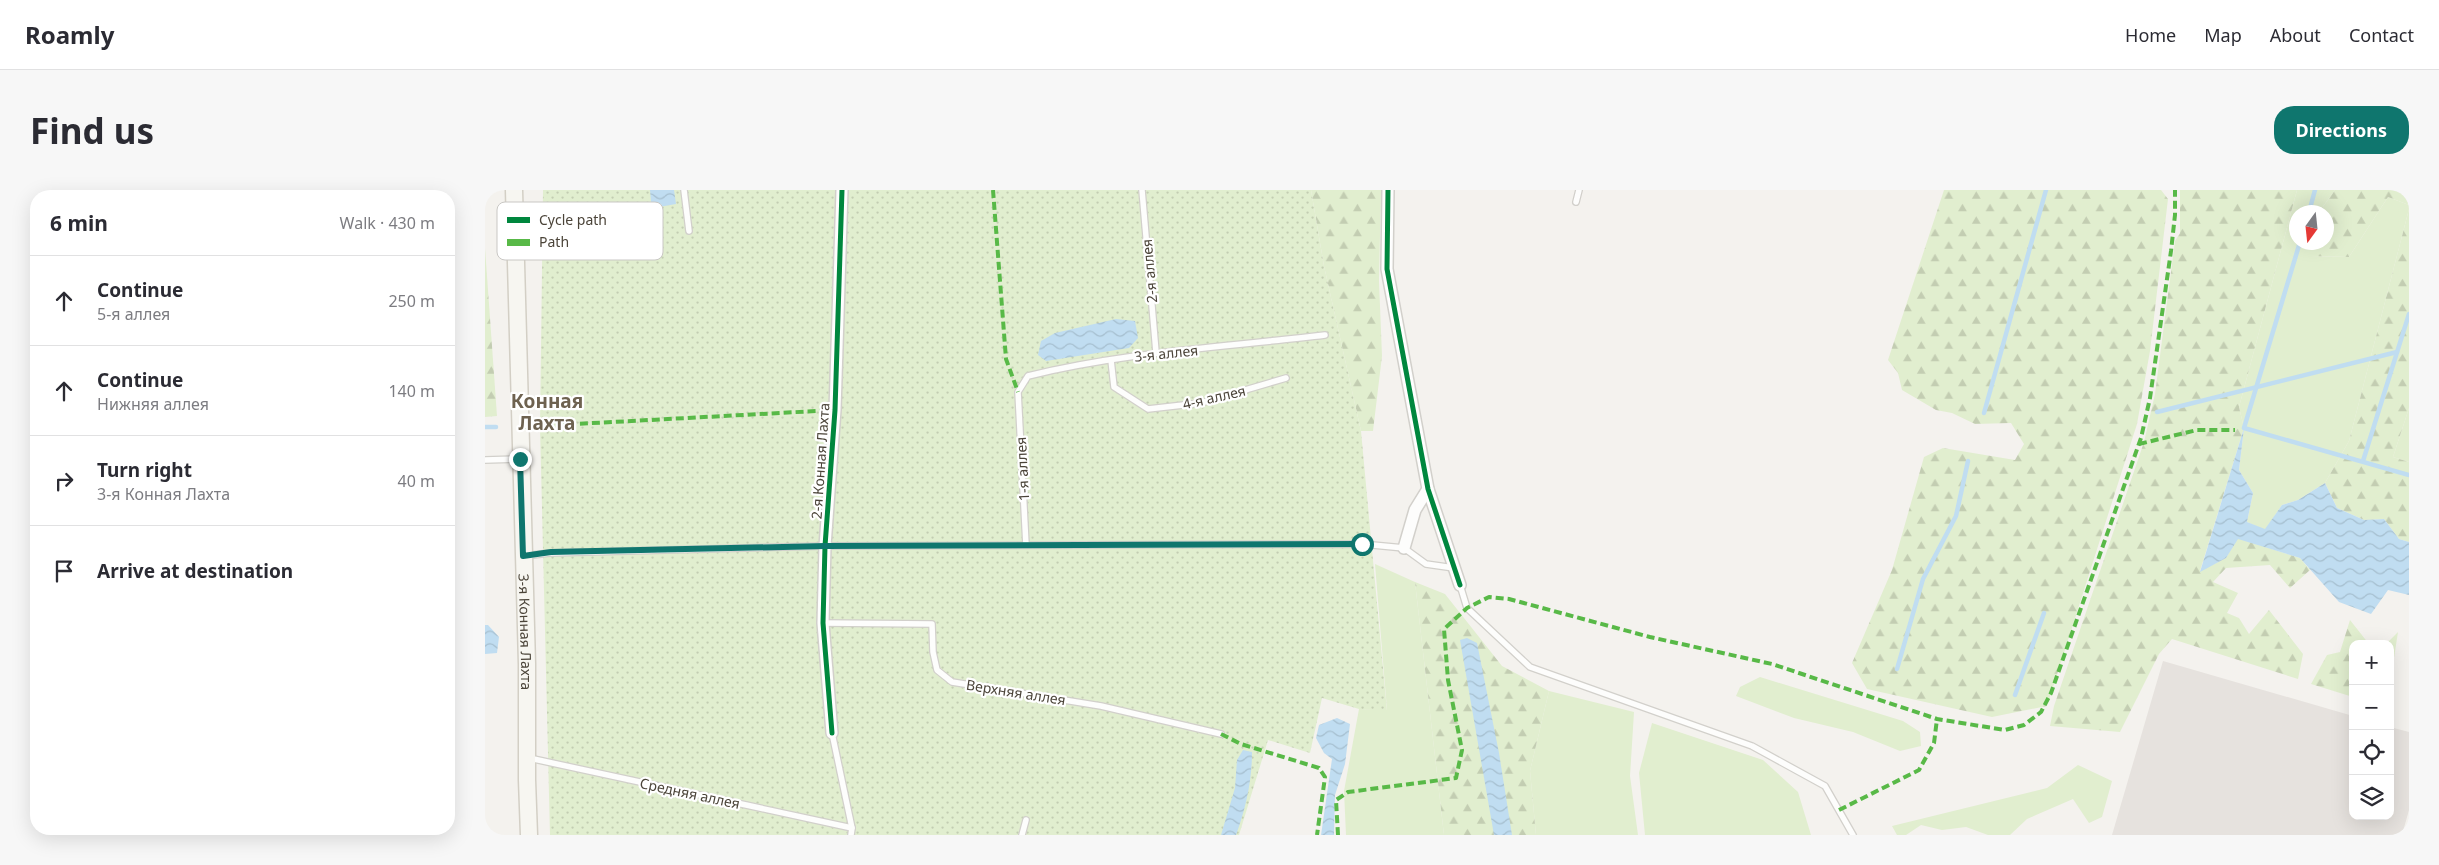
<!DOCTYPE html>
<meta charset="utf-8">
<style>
:root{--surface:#fff;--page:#f7f7f7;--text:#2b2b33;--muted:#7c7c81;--line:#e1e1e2;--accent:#0f766e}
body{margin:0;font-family:"Noto Sans",sans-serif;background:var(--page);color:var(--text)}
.controls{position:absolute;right:15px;bottom:15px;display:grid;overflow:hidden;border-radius:10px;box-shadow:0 5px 20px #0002}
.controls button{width:45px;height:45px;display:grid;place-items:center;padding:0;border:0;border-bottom:1px solid var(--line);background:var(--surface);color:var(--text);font:25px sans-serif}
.compass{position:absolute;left:1804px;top:15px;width:45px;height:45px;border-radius:50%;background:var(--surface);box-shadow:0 5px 20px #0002;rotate:195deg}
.stop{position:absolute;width:15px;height:15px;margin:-11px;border:4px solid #0f766e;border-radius:50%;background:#fff}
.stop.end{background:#0f766e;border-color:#fff;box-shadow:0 1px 5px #0008}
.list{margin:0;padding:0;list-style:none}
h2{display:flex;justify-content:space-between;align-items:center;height:65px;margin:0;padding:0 20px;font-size:21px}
h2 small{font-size:16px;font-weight:400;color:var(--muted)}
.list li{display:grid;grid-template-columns:32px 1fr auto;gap:15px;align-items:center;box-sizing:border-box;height:90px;padding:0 20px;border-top:1px solid var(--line)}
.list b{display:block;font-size:19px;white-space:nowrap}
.list p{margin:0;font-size:16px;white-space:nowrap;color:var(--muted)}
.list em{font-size:16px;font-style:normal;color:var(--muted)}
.icon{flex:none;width:28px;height:28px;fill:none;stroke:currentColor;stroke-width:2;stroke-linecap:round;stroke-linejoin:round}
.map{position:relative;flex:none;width:1924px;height:645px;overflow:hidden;border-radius:20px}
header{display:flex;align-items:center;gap:30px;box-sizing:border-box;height:70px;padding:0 25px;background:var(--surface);border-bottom:1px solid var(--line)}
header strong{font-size:24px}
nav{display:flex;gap:28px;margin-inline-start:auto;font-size:18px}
.intro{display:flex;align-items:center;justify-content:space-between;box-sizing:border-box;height:120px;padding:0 30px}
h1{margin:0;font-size:35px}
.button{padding:12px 22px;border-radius:20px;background:var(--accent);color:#fff;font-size:18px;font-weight:700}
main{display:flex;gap:30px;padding:0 30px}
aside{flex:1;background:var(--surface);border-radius:20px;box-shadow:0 5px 20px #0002}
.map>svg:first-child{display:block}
</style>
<header>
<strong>Roamly</strong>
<nav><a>Home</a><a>Map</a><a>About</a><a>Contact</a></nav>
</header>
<div class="intro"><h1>Find us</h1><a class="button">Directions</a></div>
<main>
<aside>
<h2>6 min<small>Walk · 430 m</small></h2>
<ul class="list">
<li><svg class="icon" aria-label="ahead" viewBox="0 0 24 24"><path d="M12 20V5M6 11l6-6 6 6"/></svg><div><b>Continue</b><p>5-я аллея</p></div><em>250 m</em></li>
<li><svg class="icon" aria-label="ahead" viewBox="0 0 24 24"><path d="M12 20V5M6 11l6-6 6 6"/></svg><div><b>Continue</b><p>Нижняя аллея</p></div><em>140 m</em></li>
<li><svg class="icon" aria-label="right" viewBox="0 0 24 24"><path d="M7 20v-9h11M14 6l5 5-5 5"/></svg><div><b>Turn right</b><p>3-я Конная Лахта</p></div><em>40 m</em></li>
<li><svg class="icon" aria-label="arrive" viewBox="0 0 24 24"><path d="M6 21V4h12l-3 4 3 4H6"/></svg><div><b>Arrive at destination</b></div></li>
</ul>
</aside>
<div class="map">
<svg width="1924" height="645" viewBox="0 0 1924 645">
<defs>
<pattern id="forest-firs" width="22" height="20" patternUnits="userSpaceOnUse" patternTransform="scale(1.25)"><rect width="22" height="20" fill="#e1eecf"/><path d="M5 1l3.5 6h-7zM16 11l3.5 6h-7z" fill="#c3cdb2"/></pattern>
<pattern id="garden-dots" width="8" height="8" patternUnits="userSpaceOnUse" patternTransform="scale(1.25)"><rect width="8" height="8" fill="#e1eecf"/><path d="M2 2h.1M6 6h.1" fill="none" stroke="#c3cdb2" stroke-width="1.8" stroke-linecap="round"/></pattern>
<pattern id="water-waves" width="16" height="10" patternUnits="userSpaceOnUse" patternTransform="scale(1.25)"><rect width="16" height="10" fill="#c0ddf1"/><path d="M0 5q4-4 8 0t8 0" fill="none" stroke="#a6bfcf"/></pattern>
</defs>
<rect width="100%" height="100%" fill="#f4f2ee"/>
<!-- industrial -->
<polygon fill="#e6e2de" points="1678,471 1868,526 1868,626 1905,626 1905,537 1924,542 1924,620 1917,645 1627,645"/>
<!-- grass -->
<g fill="#e1eecf">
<polygon points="1812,0 1850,0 1834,22 1812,22 1812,52 1827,53 1826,66 1864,67 1903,7 1924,15 1924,19 1864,251 1840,293 1813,310 1797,315 1780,340 1762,332 1768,303 1754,280 1759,238 1754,217"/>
<polygon points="1924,218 1924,272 1908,267"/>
<polygon points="890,374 930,392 959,645 861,645 859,601 874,519 902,520"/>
<polygon points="1275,487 1418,531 1435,542 1436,556 1415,561 1368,542 1309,528 1251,506 1255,497"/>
<polygon points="1064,501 1149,522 1145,586 1153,645 1051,645 1045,581"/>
<polygon points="1167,533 1278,570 1313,602 1326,645 1160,645 1154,583"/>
<polygon points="1593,575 1627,591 1617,627 1604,633 1588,609 1542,629 1525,645 1503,645 1481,637 1457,640 1436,635 1421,645 1412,645 1407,636 1562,598"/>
</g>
<!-- forest -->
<g fill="url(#forest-firs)">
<polygon points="826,0 896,0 894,91 897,166 888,241 876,241 839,76"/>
<polygon points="1459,0 1676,0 1683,9 1665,161 1652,234 1562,516 1507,527 1382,499 1367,473 1407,380 1439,267 1458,258 1530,270 1539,254 1526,233 1490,234 1467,223 1451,220 1417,200 1413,183 1403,170"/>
<polygon points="1695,0 1812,0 1754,217 1759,238 1715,381 1741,368 1752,348 1815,368 1825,380 1805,398 1785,375 1741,378 1728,392 1753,403 1742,423 1754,428 1764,444 1784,420 1818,464 1813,489 1687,449 1674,464 1635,542 1565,536 1569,516 1659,252 1670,204 1690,51 1695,43"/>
<polygon points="1850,0 1924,0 1924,15 1903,7 1864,67 1825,66 1827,53 1842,52 1842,22 1834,22"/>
<polygon points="1924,19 1924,218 1908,267 1924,272 1924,352 1914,349 1899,329 1879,330 1852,318 1840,293 1864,251"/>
<polygon points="0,58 12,226 0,227"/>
<polygon points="930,392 960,404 1017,476 1064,501 1045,581 1051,645 959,645"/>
<polygon points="1865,430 1884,454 1868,454 1868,507 1826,494 1842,465 1855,462"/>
<polygon points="1913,442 1905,494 1905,454 1901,454"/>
</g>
<!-- garden -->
<polygon fill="url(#garden-dots)" points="58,0 826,0 839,76 876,241 902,521 874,519 837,508 825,563 783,550 754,645 65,645 55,237"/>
<!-- water -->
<g fill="url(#water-waves)">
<polygon points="165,0 189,0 191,14 174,17 166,12"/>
<polygon points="631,129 650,131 653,148 644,158 561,171 553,165 556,151 570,143"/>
<polygon points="1759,238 1754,280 1768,303 1762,332 1780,339 1797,315 1813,310 1840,293 1852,318 1879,330 1899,329 1914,349 1924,352 1924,405 1903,400 1886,424 1854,412 1815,368 1753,349 1741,368 1715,382"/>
<polygon points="0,435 3,435 14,447 12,463 0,464"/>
<polygon points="982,448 992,453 1014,563 1027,645 1009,645 975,450"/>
<polygon points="852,528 865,534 860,574 850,605 849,645 836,645 847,569 839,563 831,548 834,535"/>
<path d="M758,560L767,562C767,590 761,618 751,645H736L750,598L752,570Z"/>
</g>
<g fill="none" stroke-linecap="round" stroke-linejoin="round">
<!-- stream -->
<g stroke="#c0ddf1" stroke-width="4.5">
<polyline points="1824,22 1830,0"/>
<polyline points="1815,52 1759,238 1924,285"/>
<polyline points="1672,222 1912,162"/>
<polyline points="1499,223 1561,0"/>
<polyline points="0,237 11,237"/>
<polyline points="1878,271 1924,124"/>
<polyline points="1412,479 1438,389 1471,326 1483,271"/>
<polyline points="1530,505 1559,423"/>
</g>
<defs>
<g id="lane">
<polyline points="199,0 204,41"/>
<polyline points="657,0 671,162"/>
<polyline points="1091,12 1094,0"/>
<polyline points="626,170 629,197 663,219 716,213 801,188"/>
<polyline points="0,270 35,269"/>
<path d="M541,355L533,202L543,186C640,162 741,157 840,145"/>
<polyline points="39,366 65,363 340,356 877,354 919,358 941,374 969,378"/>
<polyline points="975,395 982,418 1045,477 1267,556 1340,596 1368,645"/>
<polyline points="338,433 447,434 448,462 452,480 467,492 616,516 736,544"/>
<polyline points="347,543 367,638 366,645"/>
<polyline points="44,568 367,638"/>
<polyline points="537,645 541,630"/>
</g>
<g id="street">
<polyline points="903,0 902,79 943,299 975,395"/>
<polyline points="919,358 930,320 943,299"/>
<polyline points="347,543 338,433 340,356 350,220 357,0"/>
</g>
<g id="secondary">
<path id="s1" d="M29,0L42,474V590L44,645"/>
</g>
</defs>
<!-- lane casing -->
<use href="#lane" stroke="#d2d0cb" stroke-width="8"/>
<!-- street casing -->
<use href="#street" stroke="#d2d0cb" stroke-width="14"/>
<!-- secondary casing -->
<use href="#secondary" stroke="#d3cfc5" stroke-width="19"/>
<!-- lane -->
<use href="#lane" stroke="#fdfdfc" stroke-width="5.5"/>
<!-- street -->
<use href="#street" stroke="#fdfdfc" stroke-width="11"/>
<!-- secondary -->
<use href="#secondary" stroke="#f7f6f1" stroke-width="16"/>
<!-- quiet -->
<g stroke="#58b947" stroke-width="4" stroke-dasharray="8 4" stroke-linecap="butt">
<polyline points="508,0 521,169 533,202"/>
<polyline points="35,237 350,220"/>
<polyline points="1654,254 1712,240 1750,240"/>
<polyline points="736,544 756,554 834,578 840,587 832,645"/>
<polyline points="1354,620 1434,580 1449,553 1452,529"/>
<polyline points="853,645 851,610 863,602 971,588 977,560 963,490 959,439 982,418 1004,407 1024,409 1165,447 1287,474 1452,529 1520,540 1539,535 1556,522 1566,503 1656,248 1665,208 1686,61 1690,25 1690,0"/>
</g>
<defs>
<g id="cycleway">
<polyline points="903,0 902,79 943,299 975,395"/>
<polyline points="347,543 338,433 340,356 350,220 357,0"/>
</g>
</defs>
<!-- cycleway casing -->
<use href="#cycleway" stroke="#fff" stroke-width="8"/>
<!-- cycleway -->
<use href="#cycleway" stroke="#00873e" stroke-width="5"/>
</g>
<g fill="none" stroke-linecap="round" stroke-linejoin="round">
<!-- route -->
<polyline stroke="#0f766e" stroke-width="6" points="35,269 38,366 66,362 340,356 877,354"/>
</g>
<g text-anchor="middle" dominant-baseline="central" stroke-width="4.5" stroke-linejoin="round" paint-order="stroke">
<!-- street labels -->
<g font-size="14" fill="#4b4439" stroke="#fff">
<text transform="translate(664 81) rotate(-95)">2-я аллея</text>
<text transform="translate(681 163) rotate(-6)">3-я аллея</text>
<text transform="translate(729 207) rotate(-13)">4-я аллея</text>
<text transform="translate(335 271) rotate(-86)">2-я Конная Лахта</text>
<text transform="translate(537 279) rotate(-93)">1-я аллея</text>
<text stroke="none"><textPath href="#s1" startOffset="442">3-я Конная Лахта</textPath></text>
<text transform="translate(531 502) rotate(9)">Верхняя аллея</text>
<text transform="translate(205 603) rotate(12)">Средняя аллея</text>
</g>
<!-- district labels -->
<g font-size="19" font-weight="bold" fill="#6e6250" stroke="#fff">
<text x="62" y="211">Конная<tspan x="62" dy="22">Лахта</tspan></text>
</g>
</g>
<!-- legend -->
<rect x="12" y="12" width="166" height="58" rx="8" fill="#fff" stroke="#c9c7c4" stroke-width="1"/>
<rect x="22" y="27" width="23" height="6" fill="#00873e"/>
<rect x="22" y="49" width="23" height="7" fill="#58b947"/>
<g font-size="14" fill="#4b4439">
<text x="54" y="35">Cycle path</text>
<text x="54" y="57">Path</text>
</g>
</svg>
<div class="controls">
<button>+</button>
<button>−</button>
<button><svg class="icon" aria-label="locate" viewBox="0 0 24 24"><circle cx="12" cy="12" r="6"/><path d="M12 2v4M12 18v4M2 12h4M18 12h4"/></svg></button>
<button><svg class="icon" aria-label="layers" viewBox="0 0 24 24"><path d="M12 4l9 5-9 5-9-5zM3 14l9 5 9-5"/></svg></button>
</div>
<svg class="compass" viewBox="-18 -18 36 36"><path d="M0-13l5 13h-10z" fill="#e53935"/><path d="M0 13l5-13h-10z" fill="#7c7c81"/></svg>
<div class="stop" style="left:877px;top:354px"></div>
<div class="stop end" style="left:35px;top:269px"></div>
</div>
</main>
